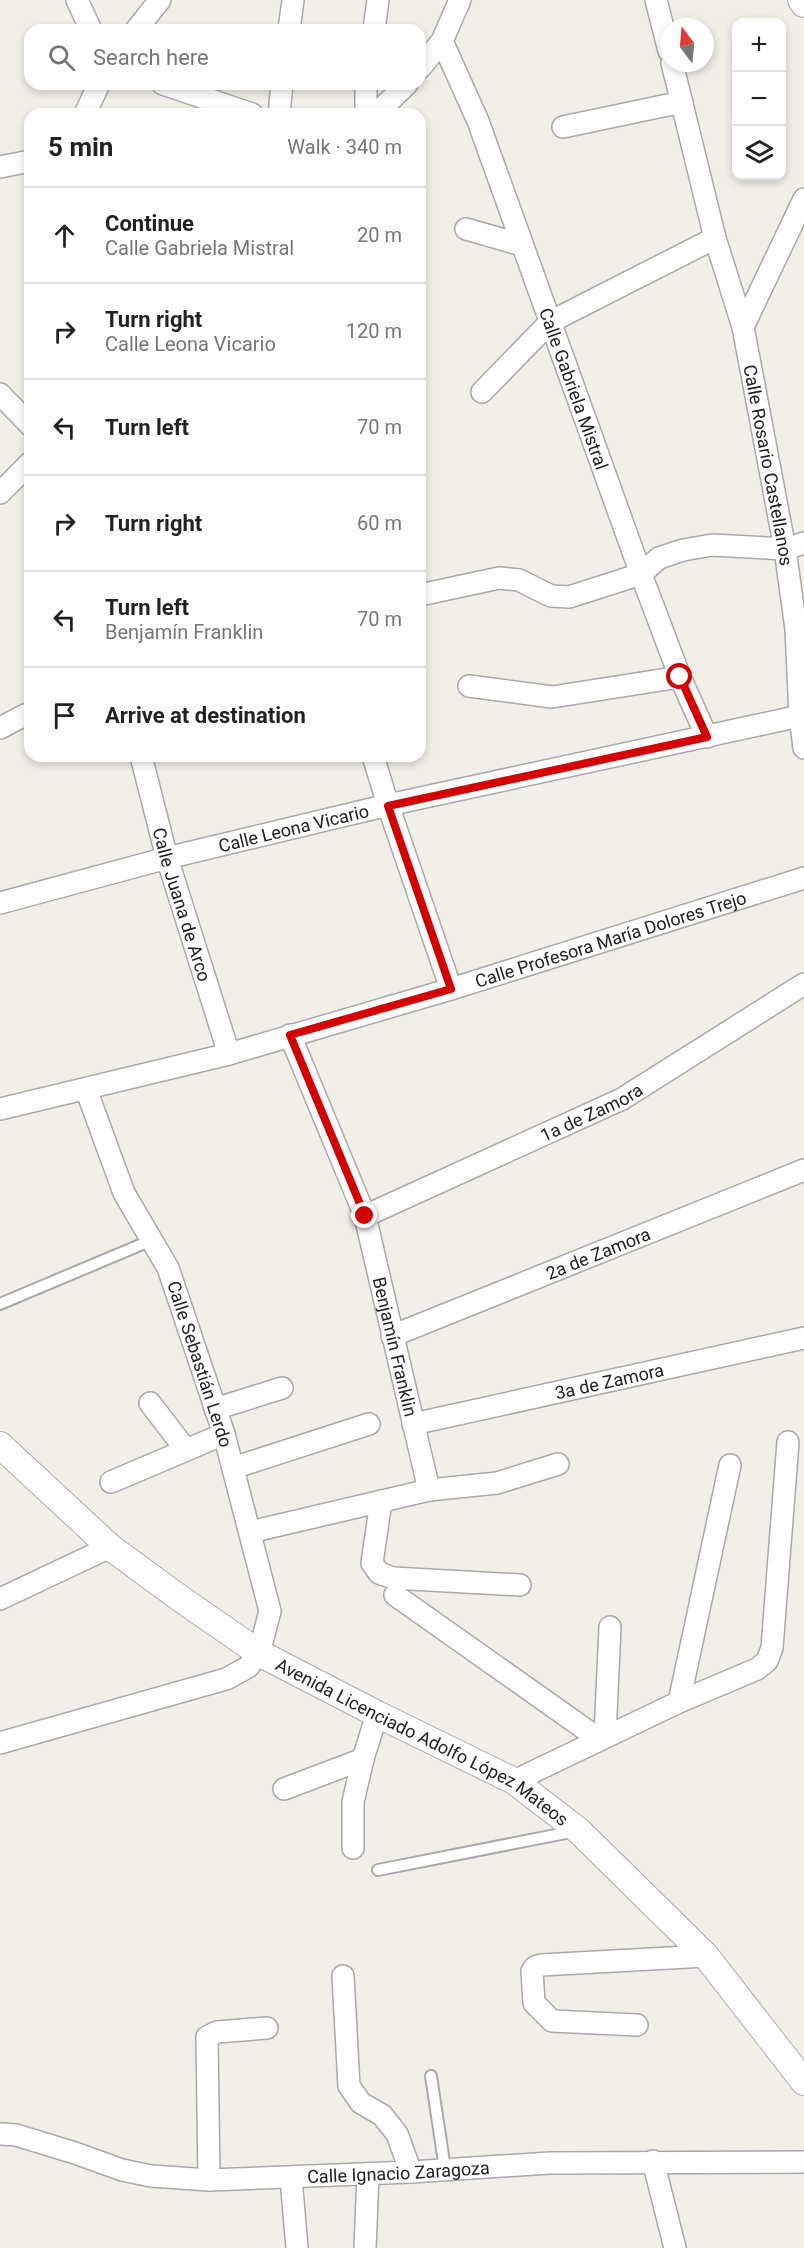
<!DOCTYPE html>
<meta charset="utf-8">
<style>
:root{--surface:#fff;--page:#f6f6f6;--text:#222;--muted:#767676;--line:#e0e0e0}
body{margin:0;font-family:Roboto,sans-serif;background:var(--page);color:var(--text)}
.controls{position:absolute;right:18px;top:18px;display:grid;overflow:hidden;border-radius:12px;box-shadow:0 3px 9px #0003}
.controls button{width:54px;height:54px;display:grid;place-items:center;padding:0;border:0;border-bottom:2px solid var(--line);background:var(--surface);color:var(--text);font:30px sans-serif}
.compass{position:absolute;left:660px;top:18px;width:54px;height:54px;border-radius:50%;background:var(--surface);box-shadow:0 3px 9px #0003;rotate:344deg}
.stop{position:absolute;width:18px;height:18px;margin:-14px;border:4px solid #d40000;border-radius:50%;background:#fff}
.stop.end{background:#d40000;border-color:#fff;box-shadow:0 2px 6px #0008}
.list{margin:0;padding:0;list-style:none}
h2{display:flex;justify-content:space-between;align-items:center;height:78px;margin:0;padding:0 24px;font-size:26px}
h2 small{font-size:20px;font-weight:400;color:var(--muted)}
.list li{display:grid;grid-template-columns:39px 1fr auto;gap:18px;align-items:center;box-sizing:border-box;height:96px;padding:0 24px;border-top:2px solid var(--line)}
.list b{display:block;font-size:22px;white-space:nowrap}
.list p{margin:0;font-size:20px;white-space:nowrap;color:var(--muted)}
.list em{font-size:20px;font-style:normal;color:var(--muted)}
.icon{flex:none;width:33px;height:33px;fill:none;stroke:currentColor;stroke-width:2;stroke-linecap:round;stroke-linejoin:round}
.map{position:relative;flex:none;width:804px;height:2248px;overflow:hidden}
.search{position:absolute;background:var(--surface);box-shadow:0 3px 9px #0003;left:24px;top:24px;width:402px;height:66px;display:flex;align-items:center;gap:15px;box-sizing:border-box;padding:0 21px;border-radius:18px;color:var(--muted);font-size:22px}
.panel{position:absolute;background:var(--surface);box-shadow:0 3px 9px #0003;left:24px;top:108px;width:402px;height:654px;border-radius:18px}
.map>svg:first-child{display:block}
</style>
<div class="map">
<svg width="804" height="2248" viewBox="0 0 804 2248">
<rect width="100%" height="100%" fill="#f2efe9"/>
<g fill="none" stroke-linecap="round" stroke-linejoin="round">
<defs>
<g id="service">
<polyline points="0,1304 152,1240"/>
<polyline points="378,1870 576,1831"/>
<polyline points="431,2076 445,2169"/>
</g>
<g id="minor">
<polyline points="77,0 91,30"/>
<polyline points="656,0 669,51"/>
<polyline points="136,30 160,0"/>
<polyline points="289,30 293,0"/>
<polyline points="374,30 378,0"/>
<path id="s1" d="M442,41L478,121L641,574L680,677L707,737"/>
<path id="s2" d="M672,63L715,238L743,327L785,549L796,629L800,716L804,748"/>
<polyline points="420,68 442,41 460,0"/>
<polyline points="163,84 252,114"/>
<polyline points="85,114 99,84"/>
<polyline points="279,114 282,84"/>
<polyline points="366,114 366,84"/>
<polyline points="376,114 407,84"/>
<polyline points="563,127 682,102"/>
<polyline points="0,167 30,161"/>
<polyline points="466,229 522,245"/>
<polyline points="743,327 804,199"/>
<polyline points="482,392 550,322 715,238"/>
<polyline points="0,394 30,425"/>
<polyline points="0,493 30,463"/>
<polyline points="420,595 499,578 519,580 551,596 569,597 641,574 659,558 683,550 712,545 785,549 804,543"/>
<polyline points="469,686 552,697 680,677"/>
<polyline points="0,728 25,715"/>
<path id="s3" d="M141,756L167,858L229,1054"/>
<polyline points="373,756 388,805 451,989"/>
<path id="s4" d="M0,903L167,858L388,805L800,716"/>
<path id="s5" d="M290,1035L365,1216L429,1490"/>
<path id="s6" d="M0,1109L229,1054L451,989L804,878"/>
<path id="s7" d="M365,1216L622,1099L804,984"/>
<path id="s8" d="M392,1336L804,1170"/>
<polyline points="150,1403 186,1450"/>
<polyline points="215,1409 282,1388"/>
<path id="s9" d="M413,1424L804,1338"/>
<polyline points="233,1468 369,1424"/>
<polyline points="111,1482 224,1434"/>
<polyline points="381,1501 372,1563 379,1573 393,1578 520,1585"/>
<polyline points="250,1532 429,1490 497,1483 558,1464"/>
<polyline points="395,1595 599,1739"/>
<polyline points="0,1599 110,1547"/>
<polyline points="679,1702 730,1465"/>
<polyline points="605,1736 610,1627"/>
<polyline points="0,1743 226,1679 248,1667 259,1653 270,1611 224,1434 168,1268 124,1193 86,1089"/>
<polyline points="514,1781 679,1702 757,1669 767,1661 772,1648 788,1442"/>
<polyline points="284,1789 363,1759"/>
<polyline points="353,1848 353,1802 363,1759 377,1714"/>
<polyline points="343,1976 349,2086 361,2103 382,2115 397,2134 411,2172"/>
<polyline points="637,2025 552,2021 534,2003 532,1971 535,1967 541,1965 706,1956"/>
<path id="s10" d="M0,2134L16,2135L75,2153L122,2170L151,2176L209,2180L411,2172L550,2163L804,2162"/>
<polyline points="653,2161 675,2248"/>
<polyline points="291,2178 297,2248"/>
<polyline points="209,2180 207,2037 217,2032 267,2028"/>
<polyline points="365,2248 368,2174"/>
</g>
<g id="tertiary">
<polyline points="801,0 804,4"/>
<path id="s11" d="M0,1445L110,1547L181,1599L259,1653L377,1714L514,1781L579,1831L706,1956L804,2082"/>
</g>
</defs>
<!-- service casing -->
<use href="#service" stroke="#a9a9a9" stroke-width="14"/>
<!-- minor casing -->
<use href="#minor" stroke="#a9a9a9" stroke-width="24"/>
<!-- tertiary casing -->
<use href="#tertiary" stroke="#a9a9a9" stroke-width="28"/>
<!-- service -->
<use href="#service" stroke="#fff" stroke-width="10"/>
<!-- minor -->
<use href="#minor" stroke="#fff" stroke-width="21"/>
<!-- tertiary -->
<use href="#tertiary" stroke="#fff" stroke-width="26"/>
</g>
<g fill="none" stroke-linecap="round" stroke-linejoin="round">
<!-- route -->
<polyline stroke="#d40000" stroke-width="8" points="365,1216 290,1035 451,989 388,806 707,737 680,677"/>
</g>
<g text-anchor="middle" dominant-baseline="central" stroke-width="5" stroke-linejoin="round" paint-order="stroke">
<!-- street labels -->
<g font-size="18" fill="#222" stroke="#fff">
<text stroke="none"><textPath href="#s1" startOffset="372">Calle Gabriela Mistral</textPath></text>
<text stroke="none"><textPath href="#s2" startOffset="414">Calle Rosario Castellanos</textPath></text>
<text stroke="none"><textPath href="#s4" startOffset="303">Calle Leona Vicario</textPath></text>
<text stroke="none"><textPath href="#s3" startOffset="154">Calle Juana de Arco</textPath></text>
<text stroke="none"><textPath href="#s6" startOffset="634">Calle Profesora María Dolores Trejo</textPath></text>
<text stroke="none"><textPath href="#s7" startOffset="249">1a de Zamora</textPath></text>
<text stroke="none"><textPath href="#s8" startOffset="222">2a de Zamora</textPath></text>
<text stroke="none"><textPath href="#s5" startOffset="330">Benjamín Franklin</textPath></text>
<text transform="translate(200 1364) rotate(72)">Calle Sebastián Lerdo</text>
<text stroke="none"><textPath href="#s9" startOffset="201">3a de Zamora</textPath></text>
<text stroke="none"><textPath href="#s11" startOffset="519">Avenida Licenciado Adolfo López Mateos</textPath></text>
<text stroke="none"><textPath href="#s10" startOffset="405">Calle Ignacio Zaragoza</textPath></text>
</g>
</g>
</svg>
<div class="controls">
<button>+</button>
<button>−</button>
<button><svg class="icon" aria-label="layers" viewBox="0 0 24 24"><path d="M12 4l9 5-9 5-9-5zM3 14l9 5 9-5"/></svg></button>
</div>
<svg class="compass" viewBox="-18 -18 36 36"><path d="M0-13l5 13h-10z" fill="#e53935"/><path d="M0 13l5-13h-10z" fill="#767676"/></svg>
<div class="stop" style="left:680px;top:677px"></div>
<div class="stop end" style="left:365px;top:1216px"></div>
<div class="search"><svg class="icon" aria-label="search" viewBox="0 0 24 24"><circle cx="10" cy="10" r="6"/><path d="M15 15l6 6"/></svg>Search here</div>
<section class="panel">
<h2>5 min<small>Walk · 340 m</small></h2>
<ul class="list">
<li><svg class="icon" aria-label="ahead" viewBox="0 0 24 24"><path d="M12 20V5M6 11l6-6 6 6"/></svg><div><b>Continue</b><p>Calle Gabriela Mistral</p></div><em>20 m</em></li>
<li><svg class="icon" aria-label="right" viewBox="0 0 24 24"><path d="M7 20v-9h11M14 6l5 5-5 5"/></svg><div><b>Turn right</b><p>Calle Leona Vicario</p></div><em>120 m</em></li>
<li><svg class="icon" aria-label="left" viewBox="0 0 24 24"><path d="M17 20v-9H6M10 6l-5 5 5 5"/></svg><div><b>Turn left</b></div><em>70 m</em></li>
<li><svg class="icon" aria-label="right" viewBox="0 0 24 24"><path d="M7 20v-9h11M14 6l5 5-5 5"/></svg><div><b>Turn right</b></div><em>60 m</em></li>
<li><svg class="icon" aria-label="left" viewBox="0 0 24 24"><path d="M17 20v-9H6M10 6l-5 5 5 5"/></svg><div><b>Turn left</b><p>Benjamín Franklin</p></div><em>70 m</em></li>
<li><svg class="icon" aria-label="arrive" viewBox="0 0 24 24"><path d="M6 21V4h12l-3 4 3 4H6"/></svg><div><b>Arrive at destination</b></div></li>
</ul>
</section>
</div>
